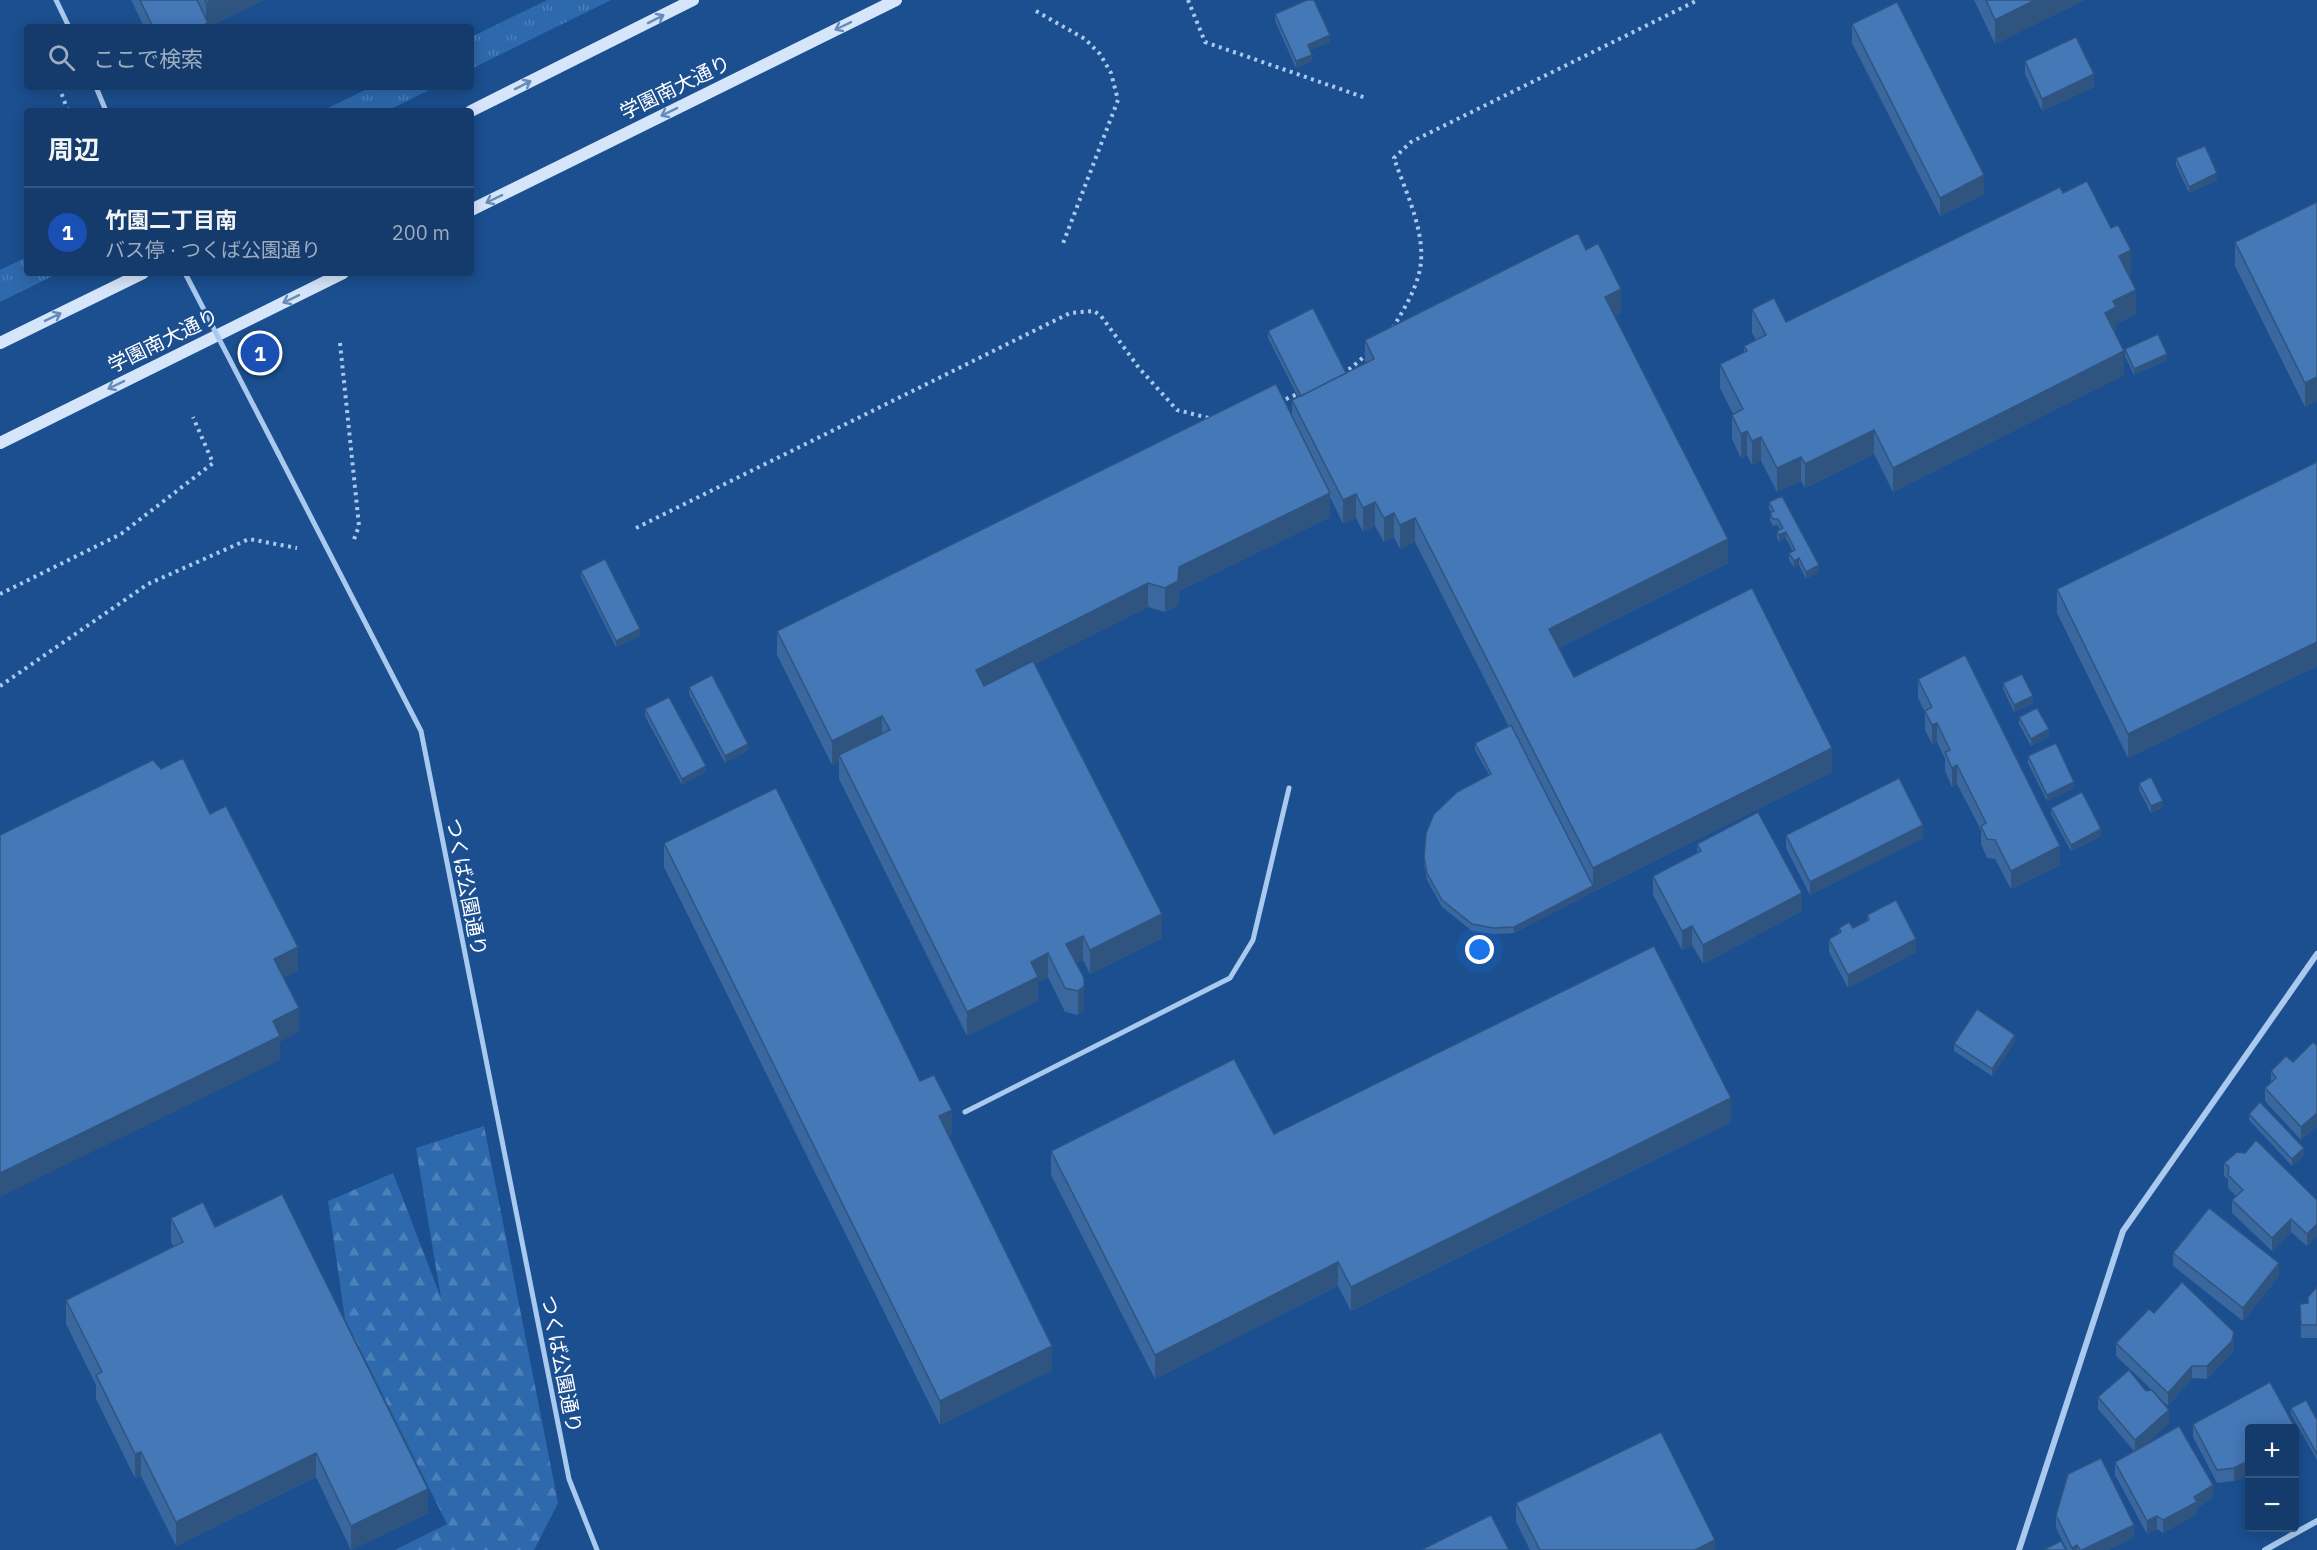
<!DOCTYPE html>
<html lang="ja">
<meta charset="utf-8">
<style>
:root{--surface:#143b6b;--page:#214673;--text:#f1f3f6;--muted:#9dadc1;--line:#33557e;--accent:#e797bd}
body{margin:0;font-family:"IBM Plex Sans","Noto Sans JP",sans-serif;background:var(--page);color:var(--text)}
.controls{position:absolute;right:18px;bottom:18px;display:grid;overflow:hidden;border-radius:6px;box-shadow:0 3px 15px #0003}
.controls button{width:54px;height:54px;display:grid;place-items:center;padding:0;border:0;border-bottom:2px solid var(--line);background:var(--surface);color:var(--text);font:30px sans-serif}
.you{position:absolute;left:1480px;top:950px;width:21px;height:21px;margin:-15px;border:4px solid #fff;border-radius:50%;background:#1a73e8;box-shadow:0 0 0 9px #1a73e833}
.badge{display:grid;place-items:center;width:39px;height:39px;border-radius:50%;background:var(--accent);color:#fff;font-size:20px;font-weight:700}
.pin{position:absolute;translate:-50% -50%;border:3px solid #fff;box-shadow:0 2px 6px #0006}
.list{margin:0;padding:0;list-style:none}
h2{display:flex;justify-content:space-between;align-items:center;height:78px;margin:0;padding:0 24px;font-size:26px}
h2 small{font-size:20px;font-weight:400;color:var(--muted)}
.list li{display:grid;grid-template-columns:39px 1fr auto;gap:18px;align-items:center;box-sizing:border-box;height:90px;padding:0 24px;border-top:2px solid var(--line)}
.list b{display:block;font-size:22px;white-space:nowrap}
.list p{margin:0;font-size:20px;white-space:nowrap;color:var(--muted)}
.list em{font-size:20px;font-style:normal;color:var(--muted)}
.icon{flex:none;width:33px;height:33px;fill:none;stroke:currentColor;stroke-width:2;stroke-linecap:round;stroke-linejoin:round}
.map{position:relative;flex:none;width:2317px;height:1550px;overflow:hidden}
.search{position:absolute;background:var(--surface);box-shadow:0 3px 15px #0003;left:24px;top:24px;width:450px;height:66px;display:flex;align-items:center;gap:15px;box-sizing:border-box;padding:0 21px;border-radius:6px;color:var(--muted);font-size:22px}
.panel{position:absolute;background:var(--surface);box-shadow:0 3px 15px #0003;left:24px;top:108px;width:450px;height:168px;border-radius:6px}
.map>svg:first-child{display:block}
</style>
<div class="map">
<svg width="2317" height="1550" viewBox="0 0 2317 1550">
<defs>
<pattern id="grass-tufts" width="24" height="20" patternUnits="userSpaceOnUse" patternTransform="scale(1.5)"><rect width="24" height="20" fill="#2e69ad"/><path d="M3 7l-1-3M5 7V3M7 7l1-3M15 17l-1-3M17 17v-4M19 17l1-3" fill="none" stroke="#4d80b9"/></pattern>
<pattern id="forest-firs" width="22" height="20" patternUnits="userSpaceOnUse" patternTransform="scale(1.5)"><rect width="22" height="20" fill="#2e69ad"/><path d="M5 1l3.5 6h-7zM16 11l3.5 6h-7z" fill="#4d80b9"/></pattern>
</defs>
<rect width="100%" height="100%" fill="#1b4f8f"/>
<!-- grass -->
<g fill="url(#grass-tufts)">
<polygon points="547,0 611,0 471,69 471,37"/>
<polygon points="371,87 435,87 387,111 322,111"/>
<polygon points="27,257 27,273 59,273 0,302 0,270"/>
</g>
<!-- forest -->
<polygon fill="url(#forest-firs)" points="484,1126 558,1503 534,1550 395,1550 447,1524 345,1319 328,1201 393,1173 441,1298 416,1148"/>
<g fill="none" stroke-linecap="round" stroke-linejoin="round">
<!-- path -->
<g stroke="#a9c9ee" stroke-width="4" stroke-dasharray="3 4.5" stroke-linecap="butt">
<polyline points="1188,0 1205,42 1366,98"/>
<polyline points="1036,11 1085,39 1100,54 1111,73 1118,100 1062,246"/>
<polyline points="59,87 68,111"/>
<path d="M1393,328C1402,312 1413,295 1418,277C1430,239 1406,194 1394,158L1411,142L1698,0"/>
<polyline points="340,343 359,526 353,542"/>
<polyline points="1342,373 1351,368 1367,354"/>
<polyline points="1279,402 1300,393"/>
<polyline points="636,528 1070,313 1094,311 1101,316 1139,368 1177,410 1213,419"/>
<polyline points="0,594 121,534 213,463 193,417"/>
<polyline points="0,686 148,584 249,539 297,548"/>
</g>
<!-- pedestrian -->
<g stroke="#a9c9ee" stroke-width="5">
<polyline points="56,0 69,27"/>
<polyline points="96,87 106,111"/>
<polyline points="278,453 421,731 569,1479 597,1550"/>
<polyline points="965,1112 1230,978 1253,940 1289,788"/>
</g>
<!-- minor -->
<g stroke="#a9c9ee" stroke-width="6">
<polyline points="2019,1550 2123,1231 2317,954"/>
<polyline points="2265,1550 2317,1521"/>
</g>
<!-- secondary -->
<g stroke="#d6e6fa" stroke-width="12">
<polyline points="471,111 693,0"/>
<polyline points="471,210 896,0"/>
<polyline points="0,343 143,273"/>
<polyline points="0,443 343,273"/>
</g>
<!-- pedestrian-bridge -->
<polyline stroke="#a9c9ee" stroke-width="5" points="185,273 278,453"/>
</g>
<!-- wall -->
<g fill="#3a679d">
<polygon points="131,0 264,0 208,27 144,27"/>
<polygon points="1974,0 2084,0 1995,44"/>
<polygon points="1275,14 1330,42 1310,50 1312,61 1296,68 1275,21"/>
<polygon points="1852,24 1984,194 1940,216 1852,43"/>
<polygon points="2025,61 2094,87 2042,111 2025,74"/>
<polygon points="2176,158 2217,180 2189,193 2176,165"/>
<polygon points="2063,193 2131,274 2129,275 2136,314 2116,324 2116,331 2114,332 2124,375 1893,492 1874,454 1805,488 1801,481 1777,492 1761,461 1752,465 1747,455 1741,458 1732,439 1732,415 1733,414 1720,388 1720,364 1744,352 1744,346 1756,340 1752,333 1752,309 1786,322"/>
<polygon points="2317,202 2317,401 2305,407 2235,266 2235,242"/>
<polygon points="1586,250 1621,313 1615,316 1728,563 1559,648 1574,677 1832,772 1593,892 1514,933 1494,934 1472,931 1442,907 1427,880 1424,864 1424,857 1489,775 1475,750 1475,743 1509,727 1415,542 1400,549 1394,537 1384,542 1375,526 1363,532 1356,518 1343,524 1330,497 1330,517 1179,591 1178,605 1165,612 1148,607 1035,664 1162,938 1090,974 1083,960 1076,963 1084,1010 1078,1015 1065,1012 1048,977 1038,982 1038,1001 967,1036 839,779 839,762 832,765 777,655 777,631 1292,418 1292,400 1298,397 1268,338 1268,331 1346,373 1365,363 1365,340"/>
<polygon points="2125,349 2167,360 2134,375 2125,356"/>
<polygon points="2317,462 2317,666 2128,758 2057,613 2057,589"/>
<polygon points="1769,502 1819,572 1806,579 1799,565 1794,567 1789,560 1789,553 1793,552 1786,538 1779,542 1777,538 1777,531 1780,530 1778,525 1773,526 1770,520 1770,513 1771,512 1769,509"/>
<polygon points="581,571 640,636 616,647 581,577"/>
<polygon points="1918,679 2060,865 2011,889 1995,859 1987,858 1981,844 1981,830 1957,784 1952,787 1945,771 1945,759 1937,742 1932,744 1925,730 1925,712 1918,698"/>
<polygon points="2003,683 2033,703 2014,712 2003,689"/>
<polygon points="689,687 748,750 725,763 689,694"/>
<polygon points="645,709 706,772 682,785 645,716"/>
<polygon points="2019,717 2049,736 2031,746 2019,724"/>
<polygon points="2028,756 2074,788 2047,801 2028,763"/>
<polygon points="2139,783 2163,807 2151,813 2139,790"/>
<polygon points="2051,808 2101,836 2071,851 2051,814"/>
<polygon points="1786,835 1923,838 1810,895 1786,848"/>
<polygon points="664,843 920,1081 952,1134 948,1136 1052,1370 940,1425 664,867"/>
<polygon points="1697,844 1802,911 1703,964 1692,945 1682,950 1653,895 1653,876 1697,853"/>
<polygon points="1867,915 1916,952 1848,988 1829,952 1829,939 1839,933 1839,928 1853,928 1867,921"/>
<polygon points="2015,1041 1992,1076 1954,1051 1954,1044"/>
<polygon points="2317,1046 2317,1126 2301,1140 2265,1101 2265,1088 2271,1083 2271,1071 2293,1062"/>
<polygon points="2249,1114 2304,1155 2292,1166 2249,1120"/>
<polygon points="1731,1122 1351,1311 1338,1286 1155,1379 1051,1175 1051,1151 1274,1134"/>
<polygon points="2224,1163 2317,1200 2317,1236 2307,1246 2291,1232 2272,1251 2232,1213 2232,1200 2236,1196 2228,1188 2228,1179 2224,1176"/>
<polygon points="171,1218 215,1227 428,1513 351,1550 316,1477 176,1546 141,1476 135,1478 96,1399 96,1385 66,1324 66,1300 174,1247 171,1242"/>
<polygon points="2173,1253 2279,1276 2243,1321 2173,1266"/>
<polygon points="2317,1287 2317,1338 2301,1338 2300,1304 2308,1303"/>
<polygon points="2154,1313 2234,1345 2232,1353 2207,1379 2192,1378 2168,1406 2155,1394 2169,1423 2143,1446 2213,1498 2197,1508 2197,1514 2163,1533 2157,1529 2147,1534 2115,1475 2115,1462 2134,1451 2098,1409 2098,1397 2152,1390 2116,1356 2116,1343"/>
<polygon points="2270,1382 2298,1433 2298,1456 2295,1459 2295,1428 2250,1428 2250,1473 2234,1481 2217,1483 2193,1437 2193,1424"/>
<polygon points="2291,1408 2317,1420 2317,1460 2291,1414"/>
<polygon points="1516,1503 1715,1550 1530,1550 1516,1522"/>
<polygon points="2056,1515 2134,1537 2108,1550 2067,1550 2056,1528"/>
</g>
<!-- shaded-wall -->
<g fill="#305480">
<polygon points="213,0 264,0 208,27 199,27 206,24 206,3"/>
<polygon points="2035,0 2084,0 1995,44 1995,20"/>
<polygon points="1330,35 1330,42 1308,51 1308,45"/>
<polygon points="1312,55 1312,61 1296,68 1296,61"/>
<polygon points="2094,74 2094,87 2042,111 2042,99"/>
<polygon points="2217,173 2217,180 2189,193 2189,187"/>
<polygon points="1984,175 1984,194 1940,216 1940,198"/>
<polygon points="2131,250 2131,274 2119,280 2119,256"/>
<polygon points="1621,289 1621,313 1605,321 1605,297"/>
<polygon points="2136,290 2136,314 2116,324 2116,331 2105,337 2105,313 2113,301"/>
<polygon points="2124,351 2124,375 1893,492 1893,468"/>
<polygon points="2167,354 2167,360 2134,375 2134,369"/>
<polygon points="2317,377 2317,401 2305,407 2305,383"/>
<polygon points="1874,430 1874,454 1805,488 1805,464"/>
<polygon points="1747,431 1747,455 1741,458 1741,434"/>
<polygon points="1761,437 1761,461 1752,465 1752,441"/>
<polygon points="1801,457 1801,481 1777,492 1777,468"/>
<polygon points="1330,493 1330,517 1179,591 1178,605 1165,612 1165,588 1179,567"/>
<polygon points="1356,494 1356,518 1343,524 1343,500"/>
<polygon points="1375,502 1375,526 1363,532 1363,508"/>
<polygon points="1394,513 1394,537 1384,542 1384,518"/>
<polygon points="1415,518 1415,542 1400,549 1400,525"/>
<polygon points="1786,532 1786,538 1779,542 1779,535"/>
<polygon points="1728,539 1728,563 1549,653 1549,629"/>
<polygon points="1799,558 1799,565 1794,567 1794,561"/>
<polygon points="1819,565 1819,572 1806,579 1806,572"/>
<polygon points="1148,583 1148,607 976,694 976,670"/>
<polygon points="640,629 640,636 616,647 616,641"/>
<polygon points="2317,642 2317,666 2128,758 2128,734"/>
<polygon points="2033,696 2033,703 2014,712 2014,705"/>
<polygon points="882,716 882,740 839,755 839,762 832,765 832,741"/>
<polygon points="1937,723 1937,742 1932,744 1932,725"/>
<polygon points="2049,729 2049,736 2031,746 2031,739"/>
<polygon points="748,744 748,750 725,763 725,756"/>
<polygon points="1832,748 1832,772 1593,892 1514,933 1514,927 1593,886 1593,868"/>
<polygon points="1957,765 1957,784 1952,787 1952,768"/>
<polygon points="706,766 706,772 682,785 682,779"/>
<polygon points="2074,782 2074,788 2047,801 2047,795"/>
<polygon points="2163,801 2163,807 2151,813 2151,806"/>
<polygon points="1923,825 1923,838 1810,895 1810,882"/>
<polygon points="2101,829 2101,836 2071,851 2071,845"/>
<polygon points="2060,846 2060,865 2011,889 2011,871"/>
<polygon points="1802,893 1802,911 1703,964 1703,945"/>
<polygon points="1162,914 1162,938 1090,974 1090,950"/>
<polygon points="1692,926 1692,945 1682,950 1682,931"/>
<polygon points="1083,936 1083,960 1066,968 1066,944"/>
<polygon points="1916,939 1916,952 1848,988 1848,975"/>
<polygon points="298,947 298,971 274,983 274,959"/>
<polygon points="1048,953 1048,977 1038,982 1038,1001 967,1036 967,1012 1031,962"/>
<polygon points="1084,986 1084,1010 1078,1015 1078,991"/>
<polygon points="299,1008 299,1032 280,1042 280,1060 0,1197 0,1173 273,1021"/>
<polygon points="2015,1035 2015,1041 1992,1076 1992,1069"/>
<polygon points="1731,1098 1731,1122 1351,1311 1351,1287"/>
<polygon points="952,1110 952,1134 939,1140 939,1116"/>
<polygon points="2317,1113 2317,1126 2301,1140 2301,1127"/>
<polygon points="2304,1148 2304,1155 2292,1166 2292,1159"/>
<polygon points="2291,1219 2291,1232 2272,1251 2272,1238"/>
<polygon points="2317,1224 2317,1236 2307,1246 2307,1234"/>
<polygon points="1338,1262 1338,1286 1155,1379 1155,1355"/>
<polygon points="2279,1263 2279,1276 2243,1321 2243,1308"/>
<polygon points="2234,1332 2234,1345 2232,1353 2207,1379 2207,1366"/>
<polygon points="1052,1346 1052,1370 940,1425 940,1401"/>
<polygon points="2192,1366 2192,1378 2168,1406 2168,1393"/>
<polygon points="2169,1410 2169,1423 2135,1453 2135,1440"/>
<polygon points="2298,1443 2298,1456 2295,1459 2295,1446"/>
<polygon points="141,1452 141,1476 135,1478 135,1454"/>
<polygon points="316,1453 316,1477 176,1546 176,1522"/>
<polygon points="2250,1460 2250,1473 2234,1481 2234,1468"/>
<polygon points="2213,1485 2213,1498 2197,1508 2197,1514 2163,1533 2163,1520 2194,1497"/>
<polygon points="428,1489 428,1513 351,1550 351,1526"/>
<polygon points="2157,1516 2157,1529 2147,1534 2147,1521"/>
<polygon points="2134,1525 2134,1537 2108,1550 2082,1550"/>
<polygon points="1715,1540 1715,1550 1695,1550"/>
<polygon points="2077,1545 2077,1550 2072,1550 2072,1548"/>
</g>
<!-- building -->
<g fill="#4478b7" stroke="#305480" stroke-width="1.5">
<polygon points="140,0 197,0 208,23 199,27 153,27"/>
<polygon points="205,0 213,0 206,3"/>
<polygon points="1307,0 1314,0 1330,35 1308,45 1312,55 1296,61 1275,14"/>
<polygon points="1986,0 2035,0 1995,20"/>
<polygon points="1897,2 1984,175 1940,198 1852,24"/>
<polygon points="2076,37 2094,74 2042,99 2025,61"/>
<polygon points="2205,146 2217,173 2189,187 2176,158"/>
<polygon points="2087,181 2111,228 2118,225 2131,250 2119,256 2136,290 2113,301 2116,307 2105,313 2124,351 1893,468 1874,430 1805,464 1801,457 1777,468 1761,437 1752,441 1747,431 1741,434 1732,415 1743,409 1720,364 1747,351 1744,346 1766,335 1752,309 1774,298 1786,322 2060,187 2063,193"/>
<polygon points="2317,202 2317,377 2305,383 2235,242"/>
<polygon points="1578,233 1586,250 1598,243 1621,289 1605,297 1728,539 1549,629 1574,677 1752,588 1832,748 1593,868 1415,518 1400,525 1394,513 1384,518 1375,502 1363,508 1356,494 1343,500 1292,400 1374,359 1365,340"/>
<polygon points="1313,308 1346,373 1301,396 1268,331"/>
<polygon points="2158,334 2167,354 2134,369 2125,349"/>
<polygon points="1276,384 1330,493 1179,567 1178,581 1165,588 1148,583 976,670 984,686 1033,661 1162,914 1090,950 1083,936 1066,944 1084,978 1084,986 1078,991 1065,988 1048,953 1031,962 1038,977 967,1012 839,755 890,730 882,716 832,741 777,631"/>
<polygon points="2317,462 2317,642 2128,734 2057,589"/>
<polygon points="1782,496 1819,565 1806,572 1799,558 1794,561 1789,553 1795,550 1786,532 1779,535 1777,531 1783,528 1778,519 1773,519 1770,513 1774,511 1769,502"/>
<polygon points="605,559 640,629 616,641 581,571"/>
<polygon points="1965,655 2060,846 2011,871 1995,840 1987,839 1981,826 1986,823 1957,765 1952,768 1945,752 1950,750 1937,723 1932,725 1925,711 1932,707 1918,679"/>
<polygon points="2022,674 2033,696 2014,705 2003,683"/>
<polygon points="712,675 748,744 725,756 689,687"/>
<polygon points="669,697 706,766 682,779 645,709"/>
<polygon points="2037,708 2049,729 2031,739 2019,717"/>
<polygon points="1511,725 1593,886 1514,927 1494,928 1472,924 1442,900 1427,873 1424,857 1426,833 1434,814 1457,792 1491,774 1475,743"/>
<polygon points="2056,743 2074,782 2047,795 2028,756"/>
<polygon points="183,758 210,814 226,806 298,947 274,959 299,1008 273,1021 280,1036 0,1173 0,835 153,760 161,769"/>
<polygon points="2151,777 2163,801 2151,806 2139,783"/>
<polygon points="1899,778 1923,825 1810,882 1786,835"/>
<polygon points="776,788 920,1081 934,1075 952,1110 939,1116 1052,1346 940,1401 664,843"/>
<polygon points="2082,792 2101,829 2071,845 2051,808"/>
<polygon points="1758,812 1802,893 1703,945 1692,926 1682,931 1653,876 1701,851 1697,844"/>
<polygon points="1896,900 1916,939 1848,975 1829,939 1841,932 1839,928 1849,922 1853,928 1869,920 1867,915"/>
<polygon points="1654,946 1731,1098 1351,1287 1338,1262 1155,1355 1051,1151 1234,1059 1274,1134"/>
<polygon points="1977,1009 2015,1035 1992,1069 1954,1044"/>
<polygon points="2313,1042 2317,1046 2317,1113 2301,1127 2265,1088 2276,1078 2271,1071 2286,1056 2293,1062"/>
<polygon points="2260,1102 2304,1148 2292,1159 2249,1114"/>
<polygon points="2256,1140 2317,1200 2317,1224 2307,1234 2291,1219 2272,1238 2232,1200 2243,1190 2228,1175 2229,1167 2224,1163 2237,1152 2245,1153"/>
<polygon points="282,1194 428,1489 351,1526 316,1453 176,1522 141,1452 135,1454 96,1375 102,1372 66,1300 183,1242 171,1218 203,1202 215,1227"/>
<polygon points="2209,1208 2279,1263 2243,1308 2173,1253"/>
<polygon points="2182,1282 2234,1332 2232,1341 2207,1366 2192,1366 2168,1393 2116,1343 2149,1309 2154,1313"/>
<polygon points="2317,1287 2317,1325 2301,1325 2300,1304 2308,1303 2308,1297"/>
<polygon points="2129,1370 2146,1391 2152,1390 2169,1410 2135,1440 2098,1397"/>
<polygon points="2270,1382 2298,1433 2298,1443 2295,1446 2295,1428 2250,1428 2250,1460 2234,1468 2217,1470 2193,1424"/>
<polygon points="2306,1400 2317,1420 2317,1454 2291,1408"/>
<polygon points="2179,1426 2213,1485 2194,1497 2197,1502 2163,1520 2157,1516 2147,1521 2115,1462"/>
<polygon points="1661,1432 1715,1540 1695,1550 1540,1550 1516,1503"/>
<polygon points="2101,1458 2134,1525 2082,1550 2080,1550 2077,1545 2072,1548 2056,1515 2068,1474"/>
<polygon points="1491,1515 1509,1550 1421,1550"/>
<polygon points="2061,1541 2066,1550 2046,1550 2045,1549"/>
</g>
<!-- one-way arrows -->
<defs><path id="oneway-shaft" d="M-6 0H5M1.5-3L5.5 0L1.5 3" fill="none" stroke-width="1.6" stroke-linecap="round" stroke-linejoin="round" transform="scale(1.5)"/></defs>
<g stroke="#668bba">
<use href="#oneway-shaft" transform="translate(656 19) rotate(-27)"/>
<use href="#oneway-shaft" transform="translate(843 26) rotate(154)"/>
<use href="#oneway-shaft" transform="translate(523 85) rotate(-27)"/>
<use href="#oneway-shaft" transform="translate(669 112) rotate(154)"/>
<use href="#oneway-shaft" transform="translate(494 199) rotate(154)"/>
<use href="#oneway-shaft" transform="translate(291 299) rotate(154)"/>
<use href="#oneway-shaft" transform="translate(53 317) rotate(-26)"/>
<use href="#oneway-shaft" transform="translate(116 385) rotate(154)"/>
</g>
<g text-anchor="middle" dominant-baseline="central" stroke-width="5" stroke-linejoin="round" paint-order="stroke">
<!-- street labels -->
<g font-size="20" fill="#fff" stroke="#1b4f8f">
<text transform="translate(675 87) rotate(-26)">学園南大通り</text>
<text transform="translate(163 340) rotate(-26)">学園南大通り</text>
<text transform="translate(467 887) rotate(79)">つくば公園通り</text>
<text transform="translate(562 1364) rotate(79)">つくば公園通り</text>
</g>
</g>
</svg>
<div class="controls">
<button>+</button>
<button>−</button>
</div>
<div class="you"></div>
<div class="pin badge" style="left:260px;top:353px;background:#1a4fb4">1</div>
<div class="search"><svg class="icon" aria-label="search" viewBox="0 0 24 24"><circle cx="10" cy="10" r="6"/><path d="M15 15l6 6"/></svg>ここで検索</div>
<section class="panel">
<h2>周辺<small></small></h2>
<ul class="list">
<li><span class="badge" style="background:#1a4fb4">1</span><div><b>竹園二丁目南</b><p>バス停 · つくば公園通り</p></div><em>200 m</em></li>
</ul>
</section>
</div>
